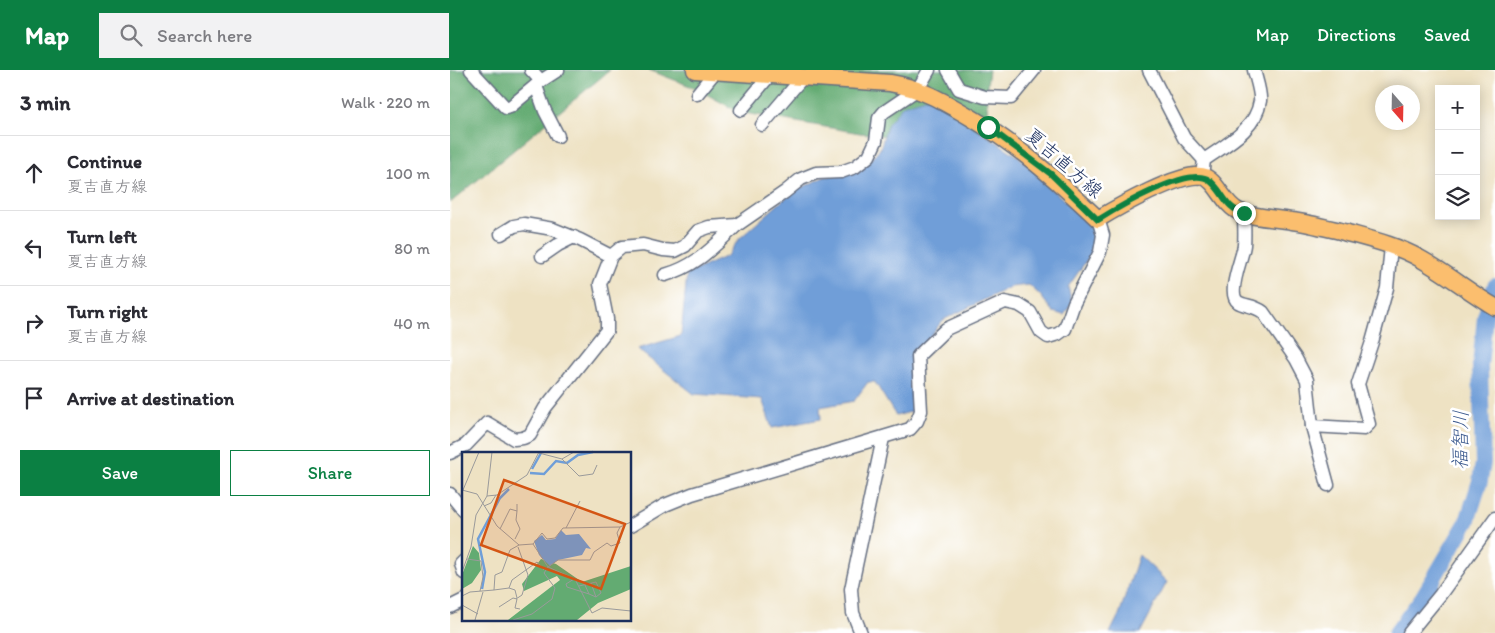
<!DOCTYPE html>
<meta charset="utf-8">
<style>
:root{--surface:#fff;--page:#f2f2f3;--text:#2b2b33;--muted:#7c7c81;--line:#e1e1e2;--accent:#0b8043}
body{margin:0;font-family:Itim,"Klee One",sans-serif;background:var(--page);color:var(--text)}
.controls{position:absolute;right:15px;top:15px;display:grid;overflow:hidden;border-radius:0px;box-shadow:0 2px 12px #0003}
.controls button{width:45px;height:45px;display:grid;place-items:center;padding:0;border:0;border-bottom:1px solid var(--line);background:var(--surface);color:var(--text);font:25px sans-serif}
.compass{position:absolute;left:925px;top:15px;width:45px;height:45px;border-radius:50%;background:var(--surface);box-shadow:0 2px 12px #0003;rotate:160deg}
.stop{position:absolute;width:15px;height:15px;margin:-11px;border:4px solid #0b8043;border-radius:50%;background:#fff}
.stop.end{background:#0b8043;border-color:#fff;box-shadow:0 1px 5px #0008}
.list{margin:0;padding:0;list-style:none}
h2{display:flex;justify-content:space-between;align-items:center;height:65px;margin:0;padding:0 20px;font-size:21px}
h2 small{font-size:16px;font-weight:400;color:var(--muted)}
.list li{display:grid;grid-template-columns:32px 1fr auto;gap:15px;align-items:center;box-sizing:border-box;height:75px;padding:0 20px;border-top:1px solid var(--line)}
.list b{display:block;font-size:19px;white-space:nowrap}
.list p{margin:0;font-size:16px;white-space:nowrap;color:var(--muted)}
.list em{font-size:16px;font-style:normal;color:var(--muted)}
.actions{display:flex;gap:10px;padding:15px 20px}
.actions a{flex:1;padding:11px 0;border:1px solid var(--accent);border-radius:0px;text-align:center;font-size:18px;color:var(--accent)}
.actions .main{background:var(--accent);color:#fff}
.icon{flex:none;width:28px;height:28px;fill:none;stroke:currentColor;stroke-width:2;stroke-linecap:round;stroke-linejoin:round}
.map{position:relative;flex:none;width:1045px;height:563px;overflow:hidden}
header{display:flex;align-items:center;gap:30px;box-sizing:border-box;height:70px;padding:0 25px;background:var(--accent);color:#fff}
header strong{font-size:24px}
nav{display:flex;gap:28px;margin-inline-start:auto;font-size:18px}
.search{width:350px;height:45px;background:var(--page);display:flex;align-items:center;gap:12px;box-sizing:border-box;padding:0 18px;border-radius:0px;color:var(--muted);font-size:19px}
main{display:flex}
aside{flex:1;background:var(--surface)}
.map>svg:first-child{display:block}
</style>
<header>
<strong>Map</strong>
<div class="search"><svg class="icon" aria-label="search" viewBox="0 0 24 24"><circle cx="10" cy="10" r="6"/><path d="M15 15l6 6"/></svg>Search here</div>
<nav><a>Map</a><a>Directions</a><a>Saved</a></nav>
</header>
<main>
<aside>
<h2>3 min<small>Walk · 220 m</small></h2>
<ul class="list">
<li><svg class="icon" aria-label="ahead" viewBox="0 0 24 24"><path d="M12 20V5M6 11l6-6 6 6"/></svg><div><b>Continue</b><p>夏吉直方線</p></div><em>100 m</em></li>
<li><svg class="icon" aria-label="left" viewBox="0 0 24 24"><path d="M17 20v-9H6M10 6l-5 5 5 5"/></svg><div><b>Turn left</b><p>夏吉直方線</p></div><em>80 m</em></li>
<li><svg class="icon" aria-label="right" viewBox="0 0 24 24"><path d="M7 20v-9h11M14 6l5 5-5 5"/></svg><div><b>Turn right</b><p>夏吉直方線</p></div><em>40 m</em></li>
<li><svg class="icon" aria-label="arrive" viewBox="0 0 24 24"><path d="M6 21V4h12l-3 4 3 4H6"/></svg><div><b>Arrive at destination</b></div></li>
</ul>
<div class="actions"><a class="main">Save</a><a>Share</a></div>
</aside>
<div class="map">
<svg width="1045" height="563" viewBox="0 0 1045 563">
<rect width="100%" height="100%" fill="#fff"/>
<filter id="ink" filterUnits="userSpaceOnUse"><feTurbulence type="fractalNoise" baseFrequency=".02" numOctaves="2"/><feDisplacementMap in="SourceGraphic" scale="10" xChannelSelector="R" yChannelSelector="G"/><feConvolveMatrix kernelMatrix="1 2 1 2 8 2 1 2 1" color-interpolation-filters="sRGB"/></filter>
<filter id="wash" filterUnits="userSpaceOnUse"><feTurbulence type="fractalNoise" baseFrequency=".0096" numOctaves="4" result="noise"/><feDisplacementMap in="SourceGraphic" scale="20" xChannelSelector="R" yChannelSelector="G"/><feGaussianBlur stdDeviation="1.12" result="paint"/><feColorMatrix in="noise" values="0 0 0 0 0 0 0 0 0 0 0 0 0 0 0 0 0 1.4 0 .05"/><feComposite in="paint" operator="in"/></filter>
<g filter="url(#wash)">
<rect width="100%" height="100%" fill="#eee2c3"/>
<!-- forest -->
<g fill="#63ab72" stroke="#3f6d68">
<polygon points="0,0 160,0 0,133"/>
<polygon points="199,0 539,0 536,23 539,59 483,71 410,63 289,42 245,18"/>
</g>
<!-- water -->
<g fill="#6f9ed8" stroke="#45669b">
<polygon points="479,27 569,87 648,163 643,181 618,217 622,233 614,245 603,242 590,225 579,215 560,217 493,250 465,285 467,340 446,346 425,312 418,312 404,331 370,337 371,349 322,358 312,329 244,324 187,279 231,266 237,204 277,186 289,169 341,123 374,107 410,101 430,79 438,54 453,35"/>
<polygon points="689,485 717,512 690,563 660,563 669,545"/>
</g>
<g fill="none" stroke-linecap="round" stroke-linejoin="round">
<!-- river -->
<polyline stroke="#6f9ed8" stroke-width="16" points="946,563 972,528 1017,452 1030,411 1033,393 1030,296 1035,247 1045,216"/>
</g>
</g>
<g filter="url(#ink)">
<g fill="none" stroke-linecap="round" stroke-linejoin="round">
<defs>
<g id="minor">
<polyline points="21,0 56,38 60,37 91,11 108,0"/>
<polyline points="81,0 91,11"/>
<polyline points="498,0 509,19 535,27 561,28 584,0"/>
<polyline points="699,0 734,68 754,90"/>
<polyline points="86,16 95,41 108,66"/>
<polyline points="247,24 265,2"/>
<polyline points="291,40 320,5"/>
<polyline points="312,55 353,7"/>
<path d="M752,106L754,90C775,75 806,60 810,31C811,22 806,9 804,0"/>
<path d="M794,143C794,154 795,165 794,175C793,187 776,223 788,232C794,236 804,235 813,242L846,289L857,310L862,356"/>
<polyline points="51,164 64,156 74,154 103,159 130,170 161,186"/>
<polyline points="92,186 108,175 124,167"/>
<path d="M215,205C247,196 263,177 287,155"/>
<polyline points="0,383 16,375 37,353 64,369 73,368 80,365 95,338 157,260 157,249 150,214 161,186 172,177 193,175 213,180 225,181 235,176 248,161 259,157 287,155 335,122 351,109 366,103 391,102 405,97 419,86 426,71 429,48 434,42 468,19 479,0"/>
<polyline points="878,415 862,356 914,359 919,354 908,314 922,272 937,218 941,176"/>
<polyline points="0,424 14,441"/>
<polyline points="180,456 215,435 242,424 460,359 467,351 471,341 468,286 496,259 555,232 569,235 580,242 591,262 598,267 608,264 615,259 624,233 650,182 653,165 648,149"/>
<polyline points="14,491 11,494 14,503"/>
<polyline points="0,537 14,530"/>
<polyline points="411,563 403,543 401,519 433,368"/>
<polyline points="959,563 990,525 1045,448"/>
</g>
<path id="major" d="M245,0L440,13C471,18 493,31 520,47C569,76 608,111 648,149C668,137 730,102 752,106C767,109 773,135 790,142C806,148 825,148 842,151C859,153 877,158 894,162C919,169 946,175 969,188C995,202 1019,222 1045,237"/>
</defs>
<!-- minor casing -->
<use href="#minor" stroke="#656e81" stroke-width="15"/>
<!-- major casing -->
<use href="#major" stroke="#656e81" stroke-width="19"/>
<!-- minor -->
<use href="#minor" stroke="#fff" stroke-width="12"/>
<!-- major -->
<use href="#major" stroke="#fbbe6e" stroke-width="16"/>
</g>
</g>
<g fill="none" stroke-linecap="round" stroke-linejoin="round" filter="url(#ink)">
<!-- route -->
<path stroke="#0b8043" stroke-width="6" d="M538,57L601,104L648,150C667,138 740,95 759,110C774,121 774,138 794,143"/>
</g>
<g text-anchor="middle" dominant-baseline="central" stroke-width="5" stroke-linejoin="round" paint-order="stroke">
<!-- street labels -->
<g font-size="19" fill="#1b2f5e" stroke="#fff">
<text transform="translate(614 93) rotate(41)">夏吉直方線</text>
</g>
<!-- water labels -->
<g font-size="20" font-style="italic" fill="#3d5b8f" stroke="#fff">
<text transform="translate(1010 370) rotate(-89)">福智川</text>
</g>
</g>
<!-- overview -->
<g transform="translate(12 382)">
<rect width="169" height="169" fill="#eee2c3"/>
<path d="M11,94L17,101L19,118L10,131L0,137V123ZM79,107L94,112L120,130L169,114V137L136,151L115,168H46L98,128L95,124L62,139L60,132Z" fill="#63ab72"/>
<path d="M99,78L104,83L117,82L129,97L124,96L120,103L96,108L88,114L77,103L72,89L80,83L84,88L93,87Z" fill="#6f9ed8"/>
<path fill="none" stroke="#6f9ed8" stroke-width="2.5" d="M70,17L79,1M68,21L82,22L94,9L105,11L116,3L131,0M20,137L23,120L16,87L38,46L47,37"/>
<path fill="none" stroke="#9a9a9b" stroke-width="1" d="M77,1L100,7L112,0M100,7L117,24L131,22L135,13M0,38L15,42L35,74L57,93L71,92L86,115L113,127L130,161L140,156L169,159M1,38L17,0M25,44L35,43L65,23L77,0M22,54L29,51L34,43M104,76L118,49M38,77L48,57L55,59V52M53,87L58,77L54,68L55,59M71,92L80,81L85,87L93,86L101,76L158,75L169,70M5,107L19,109L21,125L18,139M0,120L9,95L14,63L25,44L30,0M112,127L104,132L105,135L127,142M123,133L127,142L134,145M117,134L134,130L139,141L134,145L129,131M47,136L50,128L75,110L82,118M32,138L47,136L53,138L55,146M0,144L8,140L32,138L33,123L40,120L48,98L57,93M54,147L60,143L66,123L56,95M0,153L16,162M37,155L51,146L55,147L53,156L58,157M13,168L21,140M51,168L70,162L90,147L93,136L82,121L86,115L96,108H128L132,100L145,91L149,94L158,91L155,81L158,75"/>
<path fill="#d45514" fill-opacity="0.15" stroke="#d45514" stroke-width="2.5" d="M42,28L163,72L139,137L19,93Z"/>
<rect width="169" height="169" fill="none" stroke="#1b2f5e" stroke-width="2.5"/>
</g>
</svg>
<div class="controls">
<button>+</button>
<button>−</button>
<button><svg class="icon" aria-label="layers" viewBox="0 0 24 24"><path d="M12 4l9 5-9 5-9-5zM3 14l9 5 9-5"/></svg></button>
</div>
<svg class="compass" viewBox="-18 -18 36 36"><path d="M0-13l5 13h-10z" fill="#e53935"/><path d="M0 13l5-13h-10z" fill="#7c7c81"/></svg>
<div class="stop" style="left:538px;top:57px"></div>
<div class="stop end" style="left:794px;top:143px"></div>
</div>
</main>
